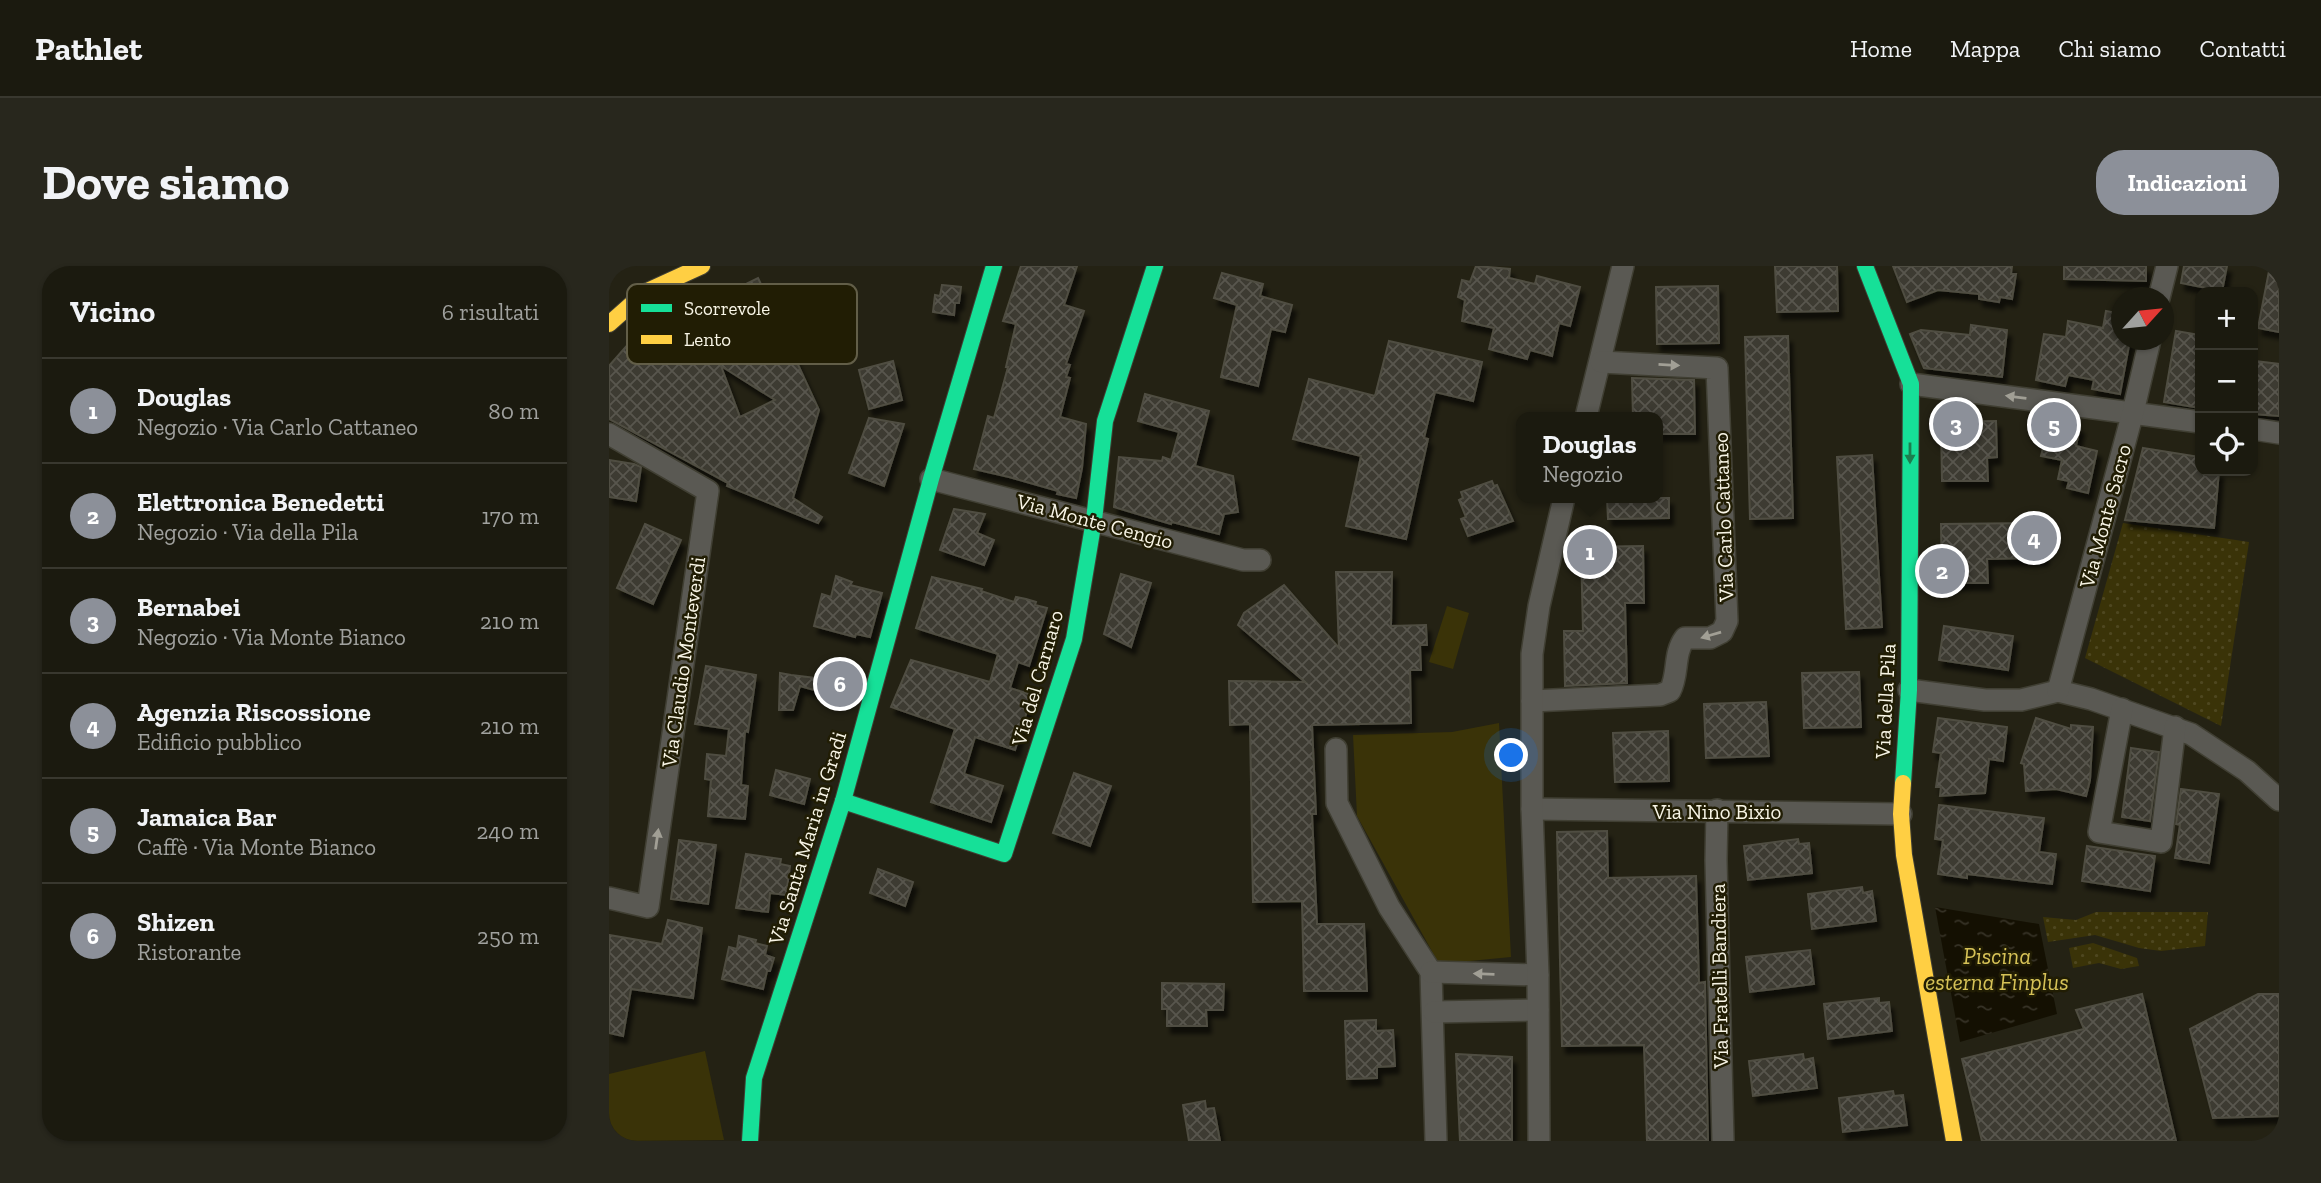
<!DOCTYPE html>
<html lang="it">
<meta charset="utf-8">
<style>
:root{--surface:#1b1a0f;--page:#28271d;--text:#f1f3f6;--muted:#a0a19e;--line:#39382f;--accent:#8c9099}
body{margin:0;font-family:"Zilla Slab",serif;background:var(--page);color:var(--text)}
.controls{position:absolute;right:21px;top:21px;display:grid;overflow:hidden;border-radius:14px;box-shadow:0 2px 5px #0004}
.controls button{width:63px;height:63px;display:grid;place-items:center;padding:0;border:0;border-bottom:2px solid var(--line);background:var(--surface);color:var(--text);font:35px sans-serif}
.compass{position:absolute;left:1502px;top:21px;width:63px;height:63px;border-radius:50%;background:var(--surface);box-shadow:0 2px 5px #0004;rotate:63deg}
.you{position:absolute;left:903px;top:490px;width:24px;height:24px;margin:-18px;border:5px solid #fff;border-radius:50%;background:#1a73e8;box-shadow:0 0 0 10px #1a73e833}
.badge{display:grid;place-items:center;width:46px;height:46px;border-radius:50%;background:var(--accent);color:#fff;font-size:23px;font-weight:700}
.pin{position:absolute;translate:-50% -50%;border:4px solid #fff;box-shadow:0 2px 7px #0006}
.popup{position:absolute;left:907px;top:146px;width:147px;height:91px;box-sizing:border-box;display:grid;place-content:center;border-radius:14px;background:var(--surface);filter:drop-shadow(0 2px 5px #0005);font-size:23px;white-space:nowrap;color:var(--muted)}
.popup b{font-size:26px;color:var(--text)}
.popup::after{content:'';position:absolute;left:50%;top:100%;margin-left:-14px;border:14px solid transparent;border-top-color:var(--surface)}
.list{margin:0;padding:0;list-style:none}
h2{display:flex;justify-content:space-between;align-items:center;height:91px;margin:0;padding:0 28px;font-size:30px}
h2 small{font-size:23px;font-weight:400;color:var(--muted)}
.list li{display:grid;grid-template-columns:46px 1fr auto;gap:21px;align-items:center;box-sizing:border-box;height:105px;padding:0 28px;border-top:2px solid var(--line)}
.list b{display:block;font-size:26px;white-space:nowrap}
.list p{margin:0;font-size:23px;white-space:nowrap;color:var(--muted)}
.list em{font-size:23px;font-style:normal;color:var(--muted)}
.icon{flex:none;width:38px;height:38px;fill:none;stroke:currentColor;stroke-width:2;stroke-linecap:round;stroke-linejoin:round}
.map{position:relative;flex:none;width:1670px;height:875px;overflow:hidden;border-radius:28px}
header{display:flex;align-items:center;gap:42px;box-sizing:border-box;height:98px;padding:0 35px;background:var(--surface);border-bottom:2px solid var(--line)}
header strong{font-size:33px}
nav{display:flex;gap:38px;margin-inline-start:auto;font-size:24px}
.intro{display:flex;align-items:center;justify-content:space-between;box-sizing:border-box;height:168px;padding:0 42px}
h1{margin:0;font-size:49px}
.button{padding:18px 32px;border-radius:28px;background:var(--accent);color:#fff;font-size:24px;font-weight:700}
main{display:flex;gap:42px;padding:0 42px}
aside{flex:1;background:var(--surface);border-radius:28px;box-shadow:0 2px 5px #0004}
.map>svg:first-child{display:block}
</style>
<header>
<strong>Pathlet</strong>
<nav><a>Home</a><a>Mappa</a><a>Chi siamo</a><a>Contatti</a></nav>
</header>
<div class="intro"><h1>Dove siamo</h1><a class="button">Indicazioni</a></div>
<main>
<aside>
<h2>Vicino<small>6 risultati</small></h2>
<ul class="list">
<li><span class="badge">1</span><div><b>Douglas</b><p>Negozio · Via Carlo Cattaneo</p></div><em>80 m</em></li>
<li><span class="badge">2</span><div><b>Elettronica Benedetti</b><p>Negozio · Via della Pila</p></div><em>170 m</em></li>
<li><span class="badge">3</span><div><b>Bernabei</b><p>Negozio · Via Monte Bianco</p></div><em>210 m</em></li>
<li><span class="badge">4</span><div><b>Agenzia Riscossione</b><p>Edificio pubblico</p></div><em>210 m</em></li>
<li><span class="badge">5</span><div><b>Jamaica Bar</b><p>Caffè · Via Monte Bianco</p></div><em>240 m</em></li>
<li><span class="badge">6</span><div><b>Shizen</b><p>Ristorante</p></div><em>250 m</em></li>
</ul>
</aside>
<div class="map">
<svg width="1670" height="875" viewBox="0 0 1670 875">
<defs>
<pattern id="grass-dots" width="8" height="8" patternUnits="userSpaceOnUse" patternTransform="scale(1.75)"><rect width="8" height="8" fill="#3a3308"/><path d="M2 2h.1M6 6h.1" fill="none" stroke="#4e4720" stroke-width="1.8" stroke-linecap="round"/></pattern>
<pattern id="water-ripples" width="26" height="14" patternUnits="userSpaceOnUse" patternTransform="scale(1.75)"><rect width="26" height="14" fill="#141002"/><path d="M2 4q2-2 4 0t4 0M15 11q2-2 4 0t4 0" fill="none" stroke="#373327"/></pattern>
<pattern id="building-cross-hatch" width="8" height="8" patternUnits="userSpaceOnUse" patternTransform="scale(1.75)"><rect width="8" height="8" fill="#3c3a30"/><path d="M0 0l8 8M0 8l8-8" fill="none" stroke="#59574e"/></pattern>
<filter id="shadow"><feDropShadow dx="4" dy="7" stdDeviation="2" flood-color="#0009"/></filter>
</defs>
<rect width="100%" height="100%" fill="#242214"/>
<!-- grass -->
<g fill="url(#grass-dots)">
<polygon points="1514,257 1640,276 1612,460 1476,392"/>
<polygon points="1487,646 1599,646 1596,680 1552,685 1530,682 1486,669 1439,676 1434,651 1467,654"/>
<polygon points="1484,677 1528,692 1530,700 1512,703 1490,697 1464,702 1460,682"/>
</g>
<!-- green -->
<g fill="#3a3308">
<polygon points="838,340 860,347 844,403 820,396"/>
<polygon points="890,457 902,691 830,698 748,550 744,469 843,466"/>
<polygon points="96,785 115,874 0,875 0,808"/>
</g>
<!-- water -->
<polygon fill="url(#water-ripples)" points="1326,641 1430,658 1448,748 1351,776"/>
<!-- building -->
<g fill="url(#building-cross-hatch)" stroke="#504e42" stroke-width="2" fill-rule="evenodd" filter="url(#shadow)">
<polygon points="412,0 468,0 455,39 475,45 457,98 461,99 457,111 461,112 451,151 477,158 473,202 467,232 448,228 449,225 400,211 365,203 379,150 385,152 399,101 397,101 407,58 394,55"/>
<polygon points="867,0 901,3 900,12 926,18 928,10 971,21 961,60 950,57 943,90 921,84 918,93 880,83 885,62 853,55 856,34 849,31 853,14 861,16"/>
<polygon points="1166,0 1228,0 1229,45 1168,46"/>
<polygon points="1284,0 1403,0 1402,8 1407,8 1403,33 1391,31 1390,36 1370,33 1370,28 1329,24 1298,36"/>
<polygon points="1455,0 1537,0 1537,15 1455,13"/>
<polygon points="1575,0 1618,0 1613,25 1572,17"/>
<polygon points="1661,0 1670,0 1670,66 1649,62"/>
<polygon points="613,7 654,18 651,30 683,39 676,66 662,63 649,120 612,111 628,39 605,32"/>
<path d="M149,12L210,144L184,232L213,251L209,257L118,220L119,217L0,153V100L30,66L33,69ZM112,100L166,134L131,151Z"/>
<polygon points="333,19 352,21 350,37 346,37 345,49 324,46 326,29 331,30"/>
<polygon points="1109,20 1110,77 1048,78 1047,21"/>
<polygon points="1497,45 1513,48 1513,74 1521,74 1511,128 1483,123 1485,114 1459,109 1456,120 1427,114 1435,68 1457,71 1459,55 1494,62"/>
<polygon points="1362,59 1398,64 1393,111 1315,102 1301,68 1312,64 1361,69"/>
<polygon points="1567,65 1591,69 1588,111 1591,111 1591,142 1555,136"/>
<polygon points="1179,70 1184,252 1141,253 1136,71"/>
<polygon points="780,75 873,96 864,135 826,126 815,172 819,173 797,273 737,260 752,190 684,173 700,113 766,130"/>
<polygon points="284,95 293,134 260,143 250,104"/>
<polygon points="1646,95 1670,98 1670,150 1644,148"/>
<polygon points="1023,112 1085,114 1086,168 1049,168 1049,151 1024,151"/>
<polygon points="536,128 600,145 586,200 624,210 629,246 615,248 610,268 563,256 562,258 505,241 510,191 553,195 554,191 562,194 570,166 529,155"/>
<polygon points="260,152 295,158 275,220 240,207"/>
<polygon points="1431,152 1471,161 1467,180 1488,185 1479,227 1458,222 1460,215 1449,213 1453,194 1432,190 1436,174 1426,172"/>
<polygon points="1387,155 1388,191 1378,192 1379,215 1333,215 1332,156"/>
<polygon points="1534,182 1591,191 1591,205 1610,205 1605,262 1516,254"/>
<polygon points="1263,189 1273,361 1237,363 1228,191"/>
<polygon points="0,194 25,198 32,201 27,235 0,231"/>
<polygon points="883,215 885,220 888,219 904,255 859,270 852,253 857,251 850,234 854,232 852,226"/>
<polygon points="998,232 1060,232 1060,252 999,253"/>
<polygon points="345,243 376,248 368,267 385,274 375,299 331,284"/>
<polygon points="1427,257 1427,273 1434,273 1435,292 1378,293 1379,317 1333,317 1332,258"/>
<polygon points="36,258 72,274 44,338 8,322"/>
<polygon points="1034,280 1035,337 1016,337 1018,417 956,420 955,365 974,365 972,281"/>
<polygon points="727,306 783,306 782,360 817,359 818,379 811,379 812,404 801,404 802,457 703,459 707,548 703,548 708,658 755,658 758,725 695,725 693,635 644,636 641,458 621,459 620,415 696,416 629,359 635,347 675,319 730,382"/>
<polygon points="512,308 542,317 522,381 495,368"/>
<polygon points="227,310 243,316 241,319 273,327 261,371 247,368 246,371 205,360 213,328 222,331"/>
<polygon points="323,311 373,323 372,325 405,336 407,331 417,333 427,336 426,339 438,342 420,400 409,396 401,422 423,429 406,484 366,471 355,508 394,520 382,556 322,536 346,463 282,441 302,394 381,416 389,388 307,362"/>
<polygon points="1335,360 1404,370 1399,404 1330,394"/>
<polygon points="97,400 147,409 139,466 136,465 132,519 139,520 136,553 99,550 102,514 96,513 98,488 117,490 120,463 86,458"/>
<polygon points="1250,406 1252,461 1195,462 1193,407"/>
<polygon points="171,407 182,409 241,416 237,433 191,420 184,444 170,444"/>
<polygon points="1157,436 1160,490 1097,492 1095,438"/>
<polygon points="1329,452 1398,461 1394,495 1380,493 1376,527 1331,530 1332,521 1327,521 1332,487 1324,486"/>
<polygon points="1427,452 1462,463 1462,459 1484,461 1481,514 1477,530 1447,523 1417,525 1415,498 1412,497"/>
<polygon points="1059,465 1060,515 1006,516 1004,467"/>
<polygon points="1522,482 1550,486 1541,555 1513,551"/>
<polygon points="167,504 201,513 195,538 161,529"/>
<polygon points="465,507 502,520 481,580 444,567"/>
<polygon points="1572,523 1610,528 1600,597 1566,592 1571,559 1567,558"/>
<polygon points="1330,539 1435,552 1430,586 1447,588 1443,618 1358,608 1358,612 1329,608 1334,574 1326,573"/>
<polygon points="998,565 999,612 1087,610 1090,717 1096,716 1099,875 1038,875 1035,779 953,780 948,566"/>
<polygon points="1189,573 1190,578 1200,577 1203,607 1139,614 1135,580"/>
<polygon points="70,574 107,579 99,638 62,633"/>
<polygon points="1478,580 1546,590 1541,625 1473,615"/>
<polygon points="137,588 172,593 171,598 181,600 177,629 161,627 159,646 127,642"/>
<polygon points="269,603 304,616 296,640 261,627"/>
<polygon points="1253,621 1254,627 1263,625 1267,655 1203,663 1199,628"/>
<polygon points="59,654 93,662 84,732 22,723 14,770 0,767 0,669 53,678"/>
<polygon points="130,670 147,674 146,677 158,680 156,689 165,692 161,705 158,705 154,723 113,713 120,681 128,683"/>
<polygon points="1201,684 1205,718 1141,726 1137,691"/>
<polygon points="553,717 615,718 614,744 597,744 598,760 558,760 558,743 553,743"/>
<polygon points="1533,728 1567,875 1373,875 1353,793 1475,763 1467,744"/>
<polygon points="1649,728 1670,728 1670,850 1604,852 1581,763"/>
<polygon points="1270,732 1270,737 1280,736 1283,765 1219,773 1215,738"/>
<polygon points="767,754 767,765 784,764 786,800 768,801 768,812 738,813 736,755"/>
<polygon points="847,788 903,791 903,875 851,875"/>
<polygon points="1194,788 1195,794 1204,792 1208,822 1144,830 1140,795"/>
<polygon points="1284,825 1285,830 1294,829 1298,859 1234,866 1230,832"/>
<polygon points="596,835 597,843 605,842 611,875 580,875 574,839"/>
</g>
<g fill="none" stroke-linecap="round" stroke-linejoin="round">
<defs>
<g id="street">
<polyline points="1550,32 1558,0"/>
<polyline points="1302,118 1591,156"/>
<polyline points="977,151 1014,0"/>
<polyline points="1644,163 1670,167"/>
<polyline points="0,168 99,225 39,641 0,632"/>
<polyline points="322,213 634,294 651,294"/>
<polyline points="1300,424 1376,434 1412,434 1449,425 1482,433 1582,468 1638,505 1670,534"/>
<polyline points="1449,425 1524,146 1541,74"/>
<path d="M923,435L1051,429L1061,425C1070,408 1064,388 1076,372H1101L1113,366L1118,355L1108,102L992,96"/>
<polyline points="1513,443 1490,566 1552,576 1566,461"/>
<polyline points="727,483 728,537 780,641 822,706 827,875"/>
<polyline points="923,543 1292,548"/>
<polyline points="1108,544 1107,594 1114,875"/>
<polyline points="822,706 929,709"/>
<polyline points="825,746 929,744"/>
<polyline points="930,875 929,709 923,543 923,388 930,340 955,232"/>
</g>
<g id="fast">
<polyline points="1256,0 1302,118 1300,424 1294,517"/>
<polyline points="234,535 395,588 465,373 485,254 496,155 546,0"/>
<polyline points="141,875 145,812 234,535 322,213 385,0"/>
</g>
<g id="slow">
<polyline points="0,58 36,26 93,0"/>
<polyline points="1294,517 1292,548 1295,589 1345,875"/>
</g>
</defs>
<!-- street casing -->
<use href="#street" stroke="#403f33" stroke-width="24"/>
<!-- fast casing -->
<use href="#fast" stroke="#403f33" stroke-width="18"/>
<!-- slow casing -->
<use href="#slow" stroke="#403f33" stroke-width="18"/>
<!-- street -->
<use href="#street" stroke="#5a5953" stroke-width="21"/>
<!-- fast -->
<use href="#fast" stroke="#16e098" stroke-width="16"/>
<!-- slow -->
<use href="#slow" stroke="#ffcf43" stroke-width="16"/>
</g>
<!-- one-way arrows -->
<defs><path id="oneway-solid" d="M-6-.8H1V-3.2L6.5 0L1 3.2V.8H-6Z" transform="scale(1.75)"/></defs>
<g fill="#a19f95">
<use href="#oneway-solid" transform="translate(1060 99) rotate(3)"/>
<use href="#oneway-solid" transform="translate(1407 131) rotate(-173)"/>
<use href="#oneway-solid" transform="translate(1102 369) rotate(164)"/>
<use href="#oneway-solid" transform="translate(48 573) rotate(-82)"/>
<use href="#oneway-solid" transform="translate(875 708) rotate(-178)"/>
</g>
<use fill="#1c7e4e" href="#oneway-solid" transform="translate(1301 187) rotate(90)"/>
<g text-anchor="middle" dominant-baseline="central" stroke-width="5" stroke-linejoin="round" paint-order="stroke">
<!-- street labels -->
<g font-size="21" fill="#f8f5e6" stroke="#211d04">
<text transform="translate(1496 250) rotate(-75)">Via Monte Sacro</text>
<text transform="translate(1114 251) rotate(-92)">Via Carlo Cattaneo</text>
<text transform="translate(486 255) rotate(15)">Via Monte Cengio</text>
<text transform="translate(74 396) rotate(-82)">Via Claudio Monteverdi</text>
<text transform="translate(428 412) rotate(-74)">Via del Carnaro</text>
<text transform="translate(1276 435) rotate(-87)">Via della Pila</text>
<text x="1108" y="545">Via Nino Bixio</text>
<text transform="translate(198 572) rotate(-73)">Via Santa Maria in Gradi</text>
<text transform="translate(1110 710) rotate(-91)">Via Fratelli Bandiera</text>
</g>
<!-- water labels -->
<g font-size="23" font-style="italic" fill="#d6c257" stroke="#211d04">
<text x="1388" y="690">Piscina<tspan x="1388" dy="26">esterna Finplus</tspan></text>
</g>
</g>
<!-- legend -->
<rect x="18" y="18" width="230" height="80" rx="10" fill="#211d04" stroke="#625e48" stroke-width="2"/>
<rect x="32" y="38" width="31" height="8" fill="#16e098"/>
<rect x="32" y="69" width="31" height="9" fill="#ffcf43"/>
<g font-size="19" fill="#f8f5e6">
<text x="75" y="49">Scorrevole</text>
<text x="75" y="80">Lento</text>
</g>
</svg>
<div class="controls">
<button>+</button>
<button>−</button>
<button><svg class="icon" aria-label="locate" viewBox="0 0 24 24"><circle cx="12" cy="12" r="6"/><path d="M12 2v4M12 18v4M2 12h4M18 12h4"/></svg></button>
</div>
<svg class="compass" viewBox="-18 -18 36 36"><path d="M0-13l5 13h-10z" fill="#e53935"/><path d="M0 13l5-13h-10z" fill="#a0a19e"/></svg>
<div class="you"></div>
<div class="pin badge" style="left:981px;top:286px">1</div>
<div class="popup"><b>Douglas</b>Negozio</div>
<div class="pin badge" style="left:1333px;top:305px">2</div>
<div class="pin badge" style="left:1347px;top:158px">3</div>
<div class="pin badge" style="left:1425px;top:272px">4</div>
<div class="pin badge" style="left:1445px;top:159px">5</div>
<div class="pin badge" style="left:231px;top:418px">6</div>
</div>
</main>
